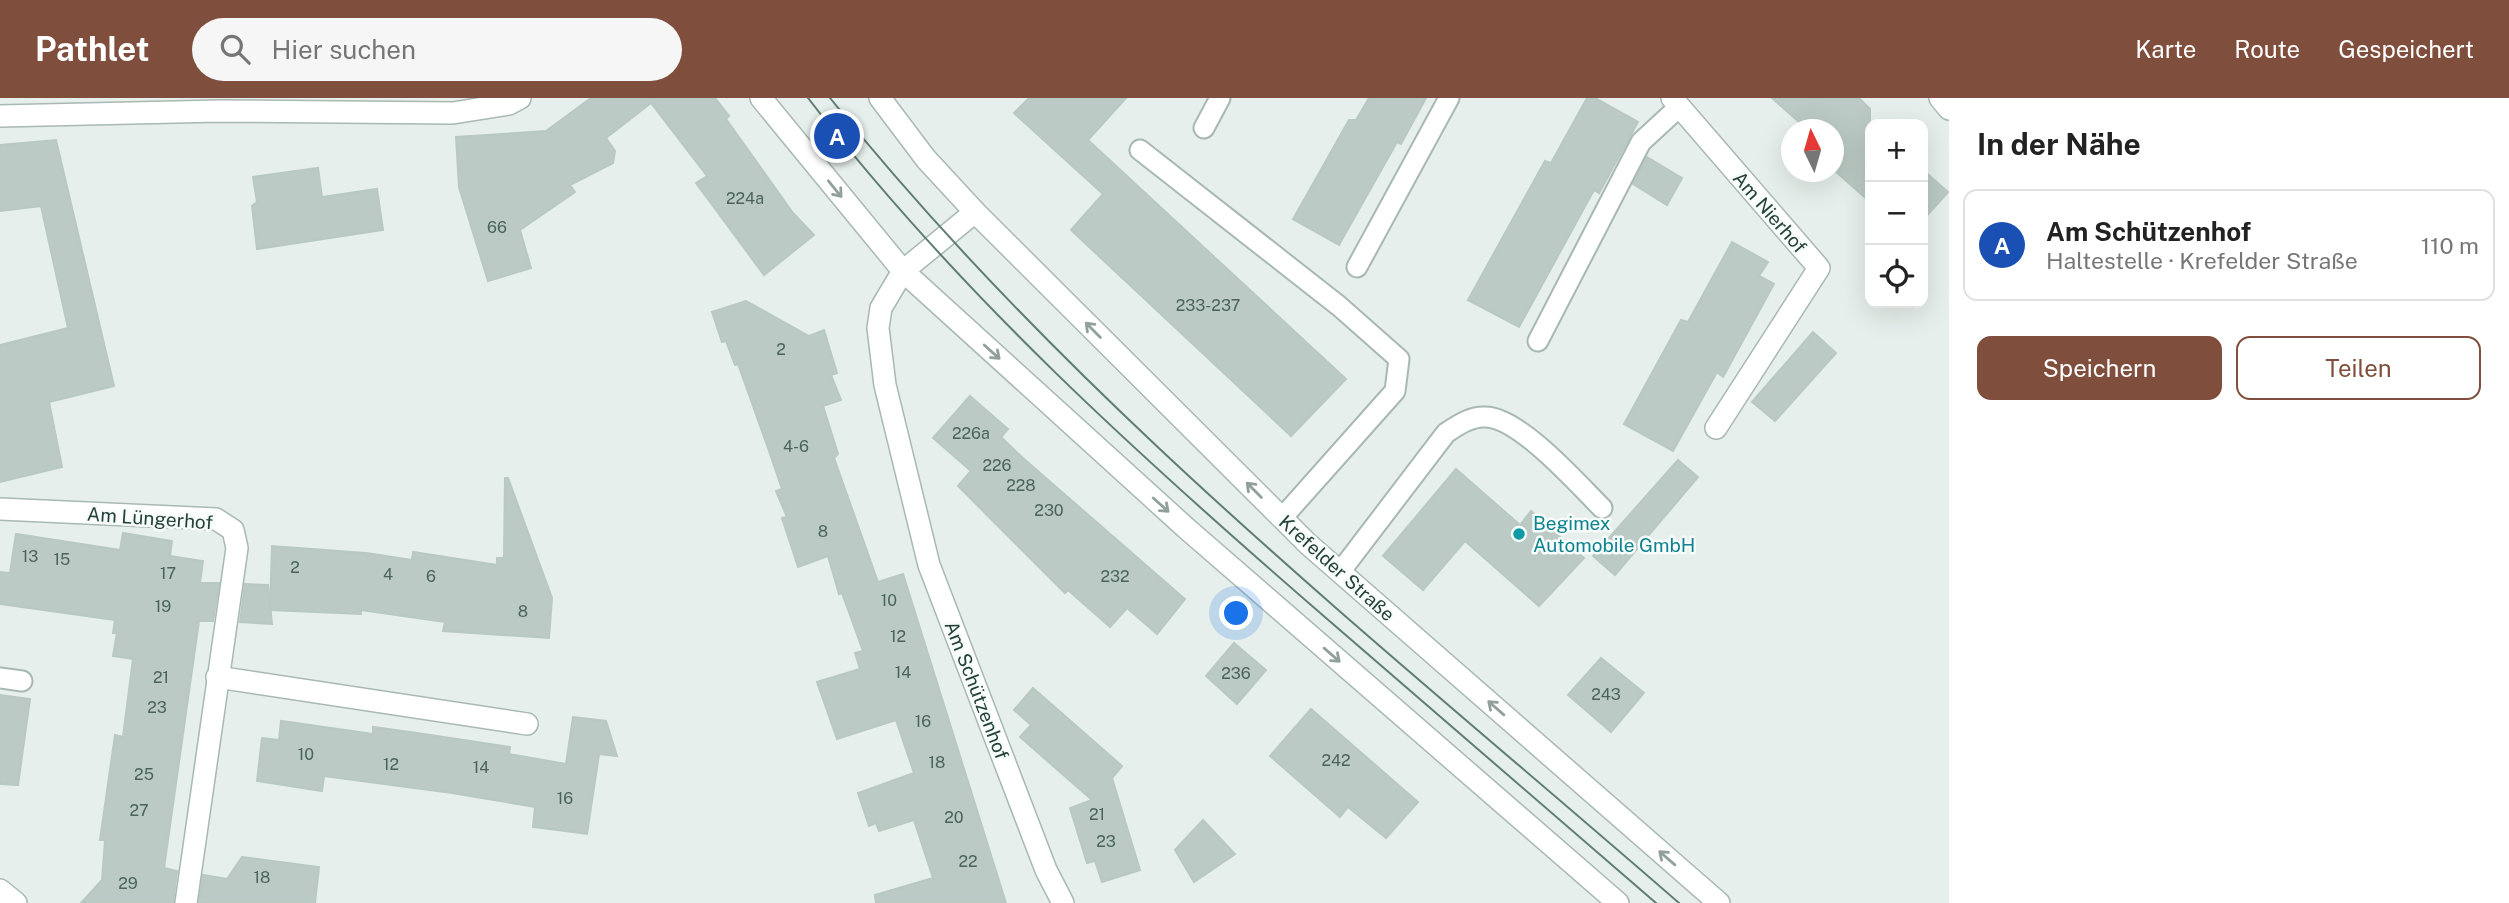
<!DOCTYPE html>
<html lang="de">
<meta charset="utf-8">
<style>
:root{--surface:#fff;--page:#f6f6f6;--text:#222;--muted:#767676;--line:#e0e0e0;--accent:#804e3d}
body{margin:0;font-family:"Public Sans",sans-serif;background:var(--page);color:var(--text)}
.controls{position:absolute;right:21px;top:21px;display:grid;overflow:hidden;border-radius:14px;box-shadow:0 7px 28px #0002}
.controls button{width:63px;height:63px;display:grid;place-items:center;padding:0;border:0;border-bottom:2px solid var(--line);background:var(--surface);color:var(--text);font:35px sans-serif}
.compass{position:absolute;left:1781px;top:21px;width:63px;height:63px;border-radius:50%;background:var(--surface);box-shadow:0 7px 28px #0002;rotate:355deg}
.you{position:absolute;left:1237px;top:516px;width:24px;height:24px;margin:-18px;border:5px solid #fff;border-radius:50%;background:#1a73e8;box-shadow:0 0 0 10px #1a73e833}
.badge{display:grid;place-items:center;width:46px;height:46px;border-radius:50%;background:var(--accent);color:#fff;font-size:23px;font-weight:700}
.pin{position:absolute;translate:-50% -50%;border:4px solid #fff;box-shadow:0 2px 7px #0006}
.list{margin:0;padding:0;list-style:none}
h2{display:flex;justify-content:space-between;align-items:center;height:91px;margin:0;padding:0 28px;font-size:30px}
h2 small{font-size:23px;font-weight:400;color:var(--muted)}
.list li{display:grid;grid-template-columns:46px 1fr auto;gap:21px;align-items:center;box-sizing:border-box;height:112px;margin:0 14px 14px;padding:0 14px;border:2px solid var(--line);border-radius:14px}
.list b{display:block;font-size:26px;white-space:nowrap}
.list p{margin:0;font-size:23px;white-space:nowrap;color:var(--muted)}
.list em{font-size:23px;font-style:normal;color:var(--muted)}
.actions{display:flex;gap:14px;padding:21px 28px}
.actions a{flex:1;padding:16px 0;border:2px solid var(--accent);border-radius:14px;text-align:center;font-size:24px;color:var(--accent)}
.actions .main{background:var(--accent);color:#fff}
.icon{flex:none;width:38px;height:38px;fill:none;stroke:currentColor;stroke-width:2;stroke-linecap:round;stroke-linejoin:round}
.map{position:relative;flex:none;width:1949px;height:805px;overflow:hidden}
header{display:flex;align-items:center;gap:42px;box-sizing:border-box;height:98px;padding:0 35px;background:var(--accent);color:#fff}
header strong{font-size:33px}
nav{display:flex;gap:38px;margin-inline-start:auto;font-size:24px}
.search{width:490px;height:63px;background:var(--page);display:flex;align-items:center;gap:18px;box-sizing:border-box;padding:0 24px;border-radius:38px;color:var(--muted);font-size:26px}
main{display:flex}
aside{flex:1;background:var(--surface)}
.map>svg:first-child{display:block}
</style>
<header>
<strong>Pathlet</strong>
<div class="search"><svg class="icon" aria-label="search" viewBox="0 0 24 24"><circle cx="10" cy="10" r="6"/><path d="M15 15l6 6"/></svg>Hier suchen</div>
<nav><a>Karte</a><a>Route</a><a>Gespeichert</a></nav>
</header>
<main>
<div class="map">
<svg width="1949" height="805" viewBox="0 0 1949 805">
<rect width="100%" height="100%" fill="#e6efeb"/>
<!-- building -->
<g fill="#bbcac4" stroke="#b8c9c2" stroke-width="2">
<polygon points="591,0 715,0 729,18 726,21 793,115 814,137 764,177 696,85 707,78 651,5 606,40 615,53 613,65 570,87 575,94 520,132 531,170 488,183 459,89 456,39 546,33"/>
<polygon points="1029,0 1126,0 1088,42 1346,281 1291,338 1071,132 1103,96 1014,15"/>
<polygon points="1369,0 1426,0 1401,46 1397,44 1339,147 1293,121 1349,22 1356,22"/>
<polygon points="1587,0 1595,0 1638,24 1599,95 1594,92 1519,229 1468,202 1545,63 1551,65"/>
<polygon points="1772,0 1859,0 1870,11 1870,104 1833,71 1833,32 1808,32"/>
<polygon points="56,42 114,288 49,304 62,369 0,384 0,247 68,230 41,108 0,113 0,47"/>
<polygon points="1647,59 1682,80 1667,107 1633,86"/>
<polygon points="318,70 322,99 377,91 383,132 257,151 252,108 257,104 253,79"/>
<polygon points="1923,72 1948,94 1923,122"/>
<polygon points="1732,144 1768,164 1759,178 1774,186 1723,279 1717,274 1673,353 1624,326 1681,222 1688,224"/>
<polygon points="746,203 809,238 824,232 837,275 831,277 841,302 823,308 838,356 834,360 878,484 903,476 1006,805 876,805 875,797 933,780 914,722 879,733 876,725 869,728 858,695 914,675 896,622 837,641 817,584 860,571 855,555 863,553 842,495 839,496 828,458 798,469 782,420 787,419 776,393 782,391 768,350 738,266 735,267 726,243 722,244 712,214"/>
<polygon points="1813,234 1836,255 1775,323 1752,304"/>
<polygon points="970,298 1008,331 1001,339 1024,361 1185,501 1157,536 1127,510 1110,529 1068,492 1065,495 958,388 971,373 933,340"/>
<polygon points="1678,362 1698,379 1615,477 1593,458"/>
<polygon points="1456,371 1520,427 1531,413 1584,460 1539,508 1465,443 1423,492 1383,458"/>
<polygon points="505,380 508,380 552,500 549,540 443,533 445,524 361,512 361,516 270,512 272,448 366,455 412,462 413,454 497,467 497,460 504,460"/>
<polygon points="123,435 172,443 170,458 203,463 200,485 219,485 213,523 199,523 164,770 177,773 173,805 81,805 102,782 105,742 100,742 115,637 123,639 133,561 113,558 117,535 113,535 115,522 0,506 0,474 10,475 16,436 120,452"/>
<polygon points="245,486 268,487 272,526 240,524"/>
<polygon points="1234,545 1266,572 1237,606 1206,578"/>
<polygon points="1601,560 1644,595 1611,634 1568,597"/>
<polygon points="1033,590 1122,668 1112,680 1140,772 1102,784 1095,763 1087,765 1070,710 1092,702 1020,639 1031,627 1014,612"/>
<polygon points="0,597 30,601 18,687 0,686"/>
<polygon points="1311,611 1418,704 1386,740 1348,709 1340,719 1270,658"/>
<polygon points="573,619 606,623 617,658 599,656 587,736 533,729 535,709 452,695 324,678 322,693 257,683 262,640 279,642 281,623 373,636 373,629 417,635 510,649 509,656 566,666"/>
<polygon points="1203,722 1235,756 1194,784 1175,752"/>
<polygon points="242,759 319,769 315,805 199,805 203,777 227,781"/>
</g>
<g fill="none" stroke-linecap="round" stroke-linejoin="round">
<defs>
<g id="service">
<polyline points="1204,30 1220,0"/>
<polyline points="1140,52 1339,208 1399,261 1395,293 1282,420"/>
<polyline points="1357,169 1449,0"/>
<polyline points="1538,243 1641,44 1679,9"/>
<path d="M1340,474L1446,335C1458,327 1471,318 1486,319C1520,320 1578,386 1602,410"/>
<polyline points="0,580 22,583"/>
</g>
<g id="minor">
<polyline points="1672,0 1819,170 1716,330"/>
<polyline points="1940,0 1949,11"/>
<polyline points="0,18 219,13 453,15 509,6 520,0"/>
<polyline points="975,114 903,173 881,210 878,230 885,287 929,467 1046,772 1063,805"/>
<polyline points="0,411 216,421 233,432 237,450 186,805"/>
<polyline points="217,579 527,626"/>
<polyline points="0,792 16,805"/>
</g>
<g id="tertiary">
<polyline points="761,0 903,173 1186,430 1618,805"/>
<polyline points="880,0 926,61 975,114 1308,446 1719,805"/>
</g>
</defs>
<!-- service casing -->
<use href="#service" stroke="#a8b8b2" stroke-width="23"/>
<!-- minor casing -->
<use href="#minor" stroke="#a8b8b2" stroke-width="24"/>
<!-- tertiary casing -->
<use href="#tertiary" stroke="#a8b8b2" stroke-width="24"/>
<!-- service -->
<use href="#service" stroke="#fff" stroke-width="19"/>
<!-- minor -->
<use href="#minor" stroke="#fff" stroke-width="21"/>
<!-- tertiary -->
<use href="#tertiary" stroke="#fff" stroke-width="21"/>
<!-- tram -->
<g stroke="#5f7d75" stroke-width="2">
<path d="M808,0C958,195 1141,360 1326,520C1436,615 1546,710 1656,805"/>
<path d="M830,0C1074,305 1386,550 1679,805"/>
</g>
</g>
<!-- one-way arrows -->
<defs><path id="oneway-shaft" d="M-6 0H5M1.5-3L5.5 0L1.5 3" fill="none" stroke-width="1.6" stroke-linecap="round" stroke-linejoin="round" transform="scale(1.75)"/></defs>
<g stroke="#92a09c">
<use href="#oneway-shaft" transform="translate(835 91) rotate(51)"/>
<use href="#oneway-shaft" transform="translate(1093 232) rotate(-135)"/>
<use href="#oneway-shaft" transform="translate(992 254) rotate(42)"/>
<use href="#oneway-shaft" transform="translate(1254 392) rotate(-135)"/>
<use href="#oneway-shaft" transform="translate(1161 407) rotate(42)"/>
<use href="#oneway-shaft" transform="translate(1332 557) rotate(41)"/>
<use href="#oneway-shaft" transform="translate(1496 610) rotate(-139)"/>
<use href="#oneway-shaft" transform="translate(1667 760) rotate(-139)"/>
</g>
<!-- markers -->
<circle fill="#0f9aa8" stroke="#f7fbf9" stroke-width="2.5" cx="1519" cy="436" r="7"/>
<g text-anchor="middle" dominant-baseline="central" stroke-width="5" stroke-linejoin="round" paint-order="stroke">
<!-- number labels -->
<g font-size="16" fill="#4a645c">
<text x="745" y="100">224a</text>
<text x="497" y="129">66</text>
<text x="1208" y="207">233-237</text>
<text x="781" y="251">2</text>
<text x="971" y="335">226a</text>
<text x="796" y="348">4-6</text>
<text x="997" y="367">226</text>
<text x="1021" y="387">228</text>
<text x="1049" y="412">230</text>
<text x="823" y="433">8</text>
<text x="30" y="458">13</text>
<text x="62" y="461">15</text>
<text x="295" y="469">2</text>
<text x="168" y="475">17</text>
<text x="388" y="476">4</text>
<text x="431" y="478">6</text>
<text x="1115" y="478">232</text>
<text x="889" y="502">10</text>
<text x="163" y="508">19</text>
<text x="523" y="513">8</text>
<text x="898" y="538">12</text>
<text x="903" y="574">14</text>
<text x="1236" y="575">236</text>
<text x="161" y="579">21</text>
<text x="1606" y="596">243</text>
<text x="157" y="609">23</text>
<text x="923" y="623">16</text>
<text x="306" y="656">10</text>
<text x="1336" y="662">242</text>
<text x="937" y="664">18</text>
<text x="391" y="666">12</text>
<text x="481" y="669">14</text>
<text x="144" y="676">25</text>
<text x="565" y="700">16</text>
<text x="139" y="712">27</text>
<text x="1097" y="716">21</text>
<text x="954" y="719">20</text>
<text x="1106" y="743">23</text>
<text x="968" y="763">22</text>
<text x="262" y="779">18</text>
<text x="128" y="785">29</text>
</g>
<!-- street labels -->
<g font-size="19" fill="#24423a" stroke="#f7fbf9">
<text transform="translate(1770 114) rotate(49)">Am Nierhof</text>
<text transform="translate(150 420) rotate(4)">Am Lüngerhof</text>
<text transform="translate(1337 470) rotate(42)">Krefelder Straße</text>
<text transform="translate(977 592) rotate(69)">Am Schützenhof</text>
</g>
<!-- culture labels -->
<g font-size="19" fill="#0d838f" stroke="#f7fbf9" text-anchor="start">
<text x="1533" y="425">Begimex<tspan x="1533" dy="22">Automobile GmbH</tspan></text>
</g>
</g>
</svg>
<div class="controls">
<button>+</button>
<button>−</button>
<button><svg class="icon" aria-label="locate" viewBox="0 0 24 24"><circle cx="12" cy="12" r="6"/><path d="M12 2v4M12 18v4M2 12h4M18 12h4"/></svg></button>
</div>
<svg class="compass" viewBox="-18 -18 36 36"><path d="M0-13l5 13h-10z" fill="#e53935"/><path d="M0 13l5-13h-10z" fill="#767676"/></svg>
<div class="you"></div>
<div class="pin badge" style="left:837px;top:38px;background:#1a4fb4">A</div>
</div>
<aside>
<h2>In der Nähe<small></small></h2>
<ul class="list">
<li><span class="badge" style="background:#1a4fb4">A</span><div><b>Am Schützenhof</b><p>Haltestelle · Krefelder Straße</p></div><em>110 m</em></li>
</ul>
<div class="actions"><a class="main">Speichern</a><a>Teilen</a></div>
</aside>
</main>
